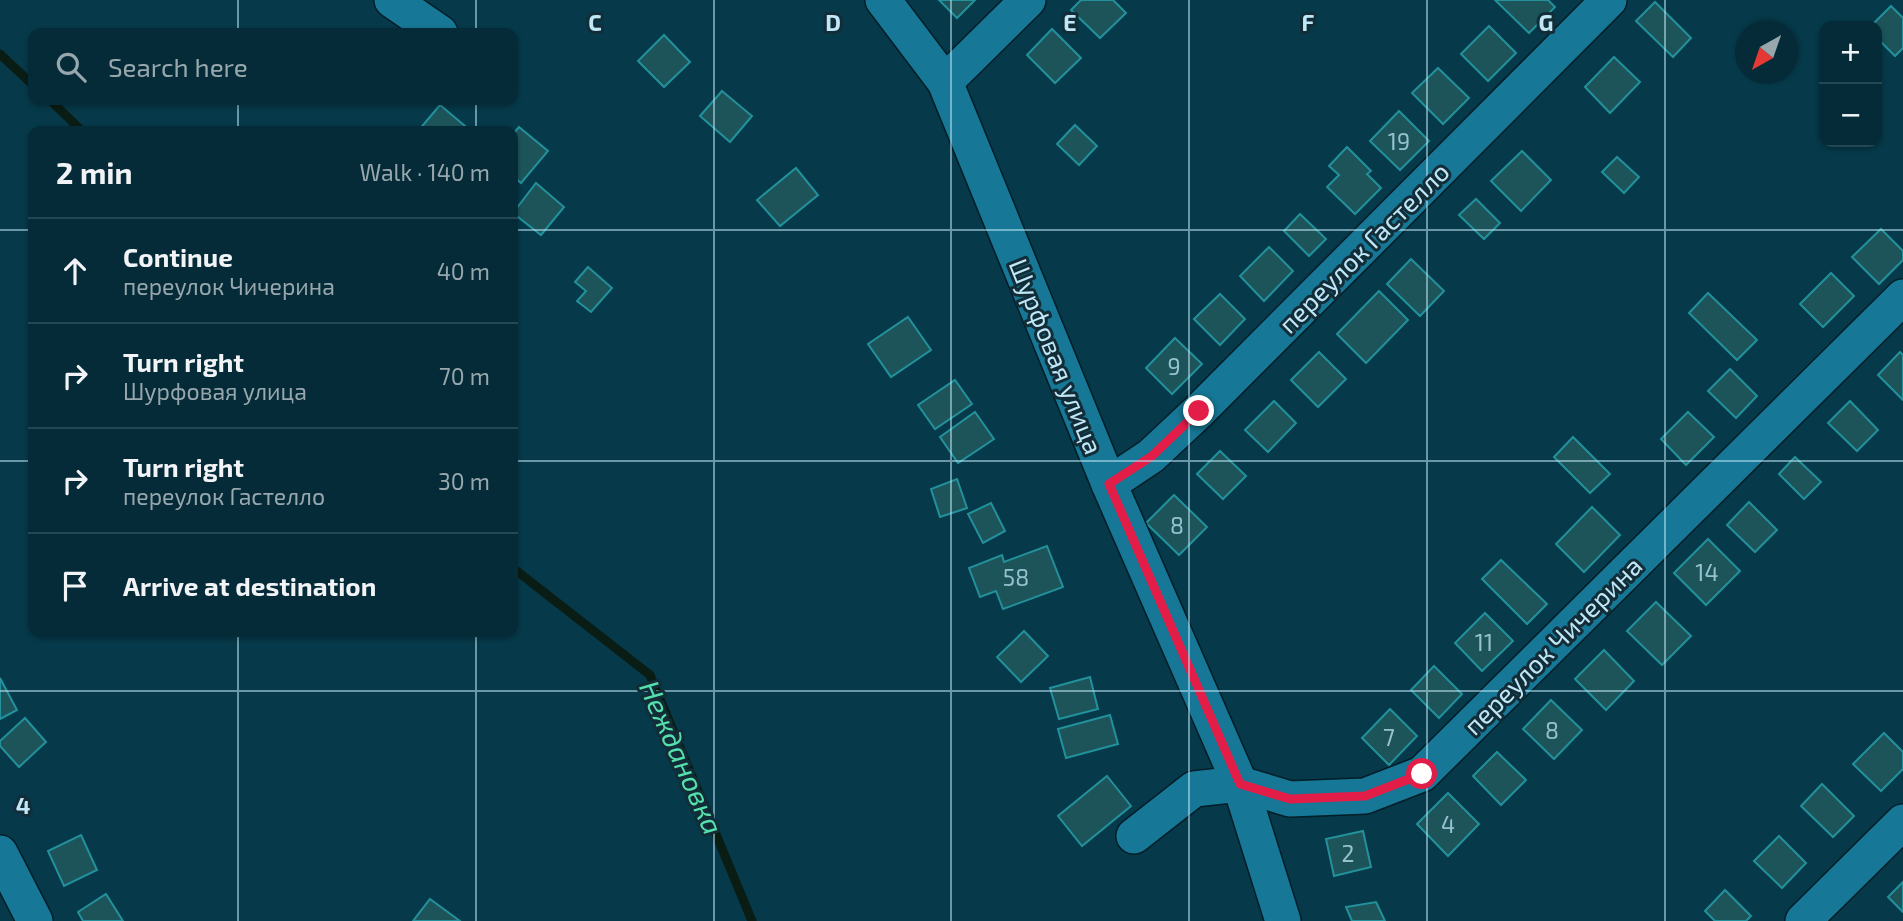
<!DOCTYPE html>
<meta charset="utf-8">
<style>
:root{--surface:#042b37;--page:#0d333f;--text:#f1f3f6;--muted:#97a7ad;--line:#254752}
body{margin:0;font-family:"Exo 2",sans-serif;background:var(--page);color:var(--text)}
.controls{position:absolute;right:21px;top:21px;display:grid;overflow:hidden;border-radius:14px;box-shadow:0 2px 5px #0004}
.controls button{width:63px;height:63px;display:grid;place-items:center;padding:0;border:0;border-bottom:2px solid var(--line);background:var(--surface);color:var(--text);font:35px sans-serif}
.compass{position:absolute;left:1735px;top:21px;width:63px;height:63px;border-radius:50%;background:var(--surface);box-shadow:0 2px 5px #0004;rotate:220deg}
.stop{position:absolute;width:21px;height:21px;margin:-16px;border:5px solid #e11d48;border-radius:50%;background:#fff}
.stop.end{background:#e11d48;border-color:#fff;box-shadow:0 2px 7px #0008}
.list{margin:0;padding:0;list-style:none}
h2{display:flex;justify-content:space-between;align-items:center;height:91px;margin:0;padding:0 28px;font-size:30px}
h2 small{font-size:23px;font-weight:400;color:var(--muted)}
.list li{display:grid;grid-template-columns:46px 1fr auto;gap:21px;align-items:center;box-sizing:border-box;height:105px;padding:0 28px;border-top:2px solid var(--line)}
.list b{display:block;font-size:26px;white-space:nowrap}
.list p{margin:0;font-size:23px;white-space:nowrap;color:var(--muted)}
.list em{font-size:23px;font-style:normal;color:var(--muted)}
.icon{flex:none;width:38px;height:38px;fill:none;stroke:currentColor;stroke-width:2;stroke-linecap:round;stroke-linejoin:round}
.map{position:relative;flex:none;width:1903px;height:921px;overflow:hidden}
.search{position:absolute;background:var(--surface);box-shadow:0 2px 5px #0004;left:28px;top:28px;width:490px;height:77px;display:flex;align-items:center;gap:18px;box-sizing:border-box;padding:0 24px;border-radius:14px;color:var(--muted);font-size:26px}
.panel{position:absolute;background:var(--surface);box-shadow:0 2px 5px #0004;left:28px;top:126px;width:490px;height:511px;border-radius:14px}
.map>svg:first-child{display:block}
</style>
<div class="map">
<svg width="1903" height="921" viewBox="0 0 1903 921">
<rect width="100%" height="100%" fill="#063949"/>
<g fill="none" stroke-linecap="round" stroke-linejoin="round">
<!-- stream -->
<g stroke="#0a1d15" stroke-width="9">
<polyline points="0,54 33,85"/>
<polyline points="50,100 82,131"/>
<polyline points="513,568 650,675 752,921"/>
</g>
</g>
<!-- building -->
<g fill="#1d545a" stroke="#22919c" stroke-width="2">
<polygon points="939,0 975,0 957,18"/>
<polygon points="1081,0 1113,0 1126,13 1100,38 1071,10"/>
<polygon points="1495,0 1548,0 1555,7 1529,33"/>
<polygon points="1655,2 1691,38 1673,57 1636,21"/>
<polygon points="1891,6 1903,18 1903,48 1895,56 1877,38 1877,26 1871,26"/>
<polygon points="1489,26 1516,53 1488,81 1461,54"/>
<polygon points="1052,29 1081,58 1055,83 1027,55"/>
<polygon points="664,35 690,62 664,87 638,61"/>
<polygon points="1614,57 1640,82 1610,113 1585,87"/>
<polygon points="1438,68 1469,98 1443,124 1412,93"/>
<polygon points="722,91 752,116 730,142 700,116"/>
<polygon points="440,105 471,131 418,131"/>
<polygon points="1399,111 1429,141 1400,170 1370,141"/>
<polygon points="1075,125 1097,146 1079,165 1057,144"/>
<polygon points="519,127 548,151 521,183 513,176 513,134"/>
<polygon points="1347,147 1371,171 1367,174 1381,188 1355,214 1327,187 1339,175 1329,166"/>
<polygon points="1522,151 1551,180 1521,211 1491,181"/>
<polygon points="1617,157 1639,177 1624,193 1602,172"/>
<polygon points="796,168 818,195 780,226 757,200"/>
<polygon points="536,183 564,207 541,235 513,213"/>
<polygon points="1476,199 1500,223 1484,239 1459,215"/>
<polygon points="1300,214 1326,239 1309,256 1284,231"/>
<polygon points="1881,229 1903,251 1903,260 1879,284 1852,257"/>
<polygon points="1269,247 1293,271 1264,301 1240,276"/>
<polygon points="1411,259 1444,291 1420,316 1387,284"/>
<polygon points="588,267 612,288 591,312 577,301 586,291 575,282"/>
<polygon points="1831,273 1854,296 1823,327 1800,304"/>
<polygon points="1379,291 1408,320 1366,363 1337,334"/>
<polygon points="1708,293 1757,340 1737,360 1689,313"/>
<polygon points="1220,294 1245,319 1220,345 1194,319"/>
<polygon points="908,317 931,350 891,377 868,344"/>
<polygon points="1175,338 1202,364 1172,394 1146,368"/>
<polygon points="1319,352 1346,379 1318,407 1291,380"/>
<polygon points="1900,352 1903,355 1903,400 1878,375"/>
<polygon points="1730,369 1757,396 1736,418 1708,391"/>
<polygon points="955,380 972,404 935,429 918,405"/>
<polygon points="1274,401 1296,423 1268,452 1245,430"/>
<polygon points="1850,401 1878,430 1857,451 1828,423"/>
<polygon points="975,412 994,439 958,463 940,437"/>
<polygon points="1688,412 1714,437 1686,465 1661,439"/>
<polygon points="1573,437 1610,474 1590,493 1554,457"/>
<polygon points="1220,451 1246,476 1223,499 1197,474"/>
<polygon points="1795,457 1821,482 1804,499 1779,474"/>
<polygon points="957,479 967,508 940,517 931,489"/>
<polygon points="1174,495 1207,527 1179,555 1146,523"/>
<polygon points="1749,502 1777,530 1755,552 1727,525"/>
<polygon points="991,503 1005,531 983,543 968,514"/>
<polygon points="1592,507 1620,535 1584,572 1556,544"/>
<polygon points="1708,539 1740,571 1706,605 1674,573"/>
<polygon points="1047,546 1063,587 1003,609 996,591 980,597 969,568 1002,555 1004,562"/>
<polygon points="1501,560 1547,604 1527,624 1482,579"/>
<polygon points="1656,602 1691,636 1662,665 1627,631"/>
<polygon points="1485,613 1513,641 1482,671 1455,643"/>
<polygon points="1024,631 1048,656 1021,682 997,657"/>
<polygon points="1604,650 1634,681 1606,710 1575,679"/>
<polygon points="1434,666 1462,694 1439,718 1411,690"/>
<polygon points="1090,677 1098,709 1059,719 1050,688"/>
<polygon points="0,678 17,710 0,719"/>
<polygon points="1551,700 1582,730 1554,759 1523,729"/>
<polygon points="1390,709 1417,736 1389,765 1362,738"/>
<polygon points="1110,715 1118,744 1066,758 1058,729"/>
<polygon points="25,718 46,742 19,767 0,746 0,741"/>
<polygon points="1884,733 1903,752 1903,769 1881,791 1853,764"/>
<polygon points="1497,752 1526,780 1501,805 1473,776"/>
<polygon points="1107,776 1131,806 1082,846 1058,816"/>
<polygon points="1822,784 1854,816 1833,837 1801,806"/>
<polygon points="1448,793 1479,824 1448,856 1417,824"/>
<polygon points="1363,831 1371,867 1334,876 1326,839"/>
<polygon points="81,835 97,870 64,886 48,851"/>
<polygon points="1779,836 1806,863 1782,888 1754,861"/>
<polygon points="1903,882 1903,912 1888,897"/>
<polygon points="1725,890 1751,916 1746,921 1715,921 1705,911"/>
<polygon points="106,894 123,921 83,921 78,912"/>
<polygon points="430,899 460,921 413,921"/>
<polygon points="1376,902 1385,921 1352,921 1346,907"/>
</g>
<g fill="none" stroke-linecap="round" stroke-linejoin="round">
<defs>
<g id="street">
<polyline points="392,0 440,33"/>
<polyline points="883,0 945,82 1109,484 1240,784 1283,921"/>
<polyline points="945,82 1028,0"/>
<polyline points="1109,484 1151,456 1199,411 1609,0"/>
<polyline points="1134,836 1194,789 1240,784 1290,799 1365,796 1422,774 1903,297"/>
<polyline points="0,853 35,921"/>
<polyline points="1803,921 1903,822"/>
</g>
</defs>
<!-- street casing -->
<use href="#street" stroke="#031e28" stroke-width="38"/>
<!-- street -->
<use href="#street" stroke="#167896" stroke-width="35"/>
</g>
<g fill="none" stroke-linecap="round" stroke-linejoin="round">
<!-- route -->
<polyline stroke="#e11d48" stroke-width="9" points="1199,411 1152,456 1109,484 1240,784 1290,799 1365,796 1422,774"/>
</g>
<!-- grid -->
<path fill="none" stroke="#bfe7f8" stroke-width="2" stroke-opacity="0.55" d="M238,0V33M476,0V33M714,0V921M951,0V921M1189,0V921M1427,0V921M1665,0V921M238,100V131M476,100V131M0,230H33M513,230H1903M0,461H33M513,461H1903M238,632V921M476,632V921M0,691H1903"/>
<g text-anchor="middle" dominant-baseline="central" stroke-width="6" stroke-linejoin="round" paint-order="stroke">
<!-- number labels -->
<g font-size="23" fill="#96c2d0">
<text x="1399" y="141">19</text>
<text x="1174" y="366">9</text>
<text x="1177" y="525">8</text>
<text x="1707" y="572">14</text>
<text x="1016" y="577">58</text>
<text x="1484" y="642">11</text>
<text x="1552" y="730">8</text>
<text x="1389" y="737">7</text>
<text x="1448" y="824">4</text>
<text x="1348" y="853">2</text>
</g>
<!-- street labels -->
<g font-size="26" fill="#bfe7f8" stroke="#122d37">
<text transform="translate(1363 247) rotate(-45)">переулок Гастелло</text>
<text transform="translate(1057 356) rotate(68)">Шурфовая улица</text>
<text transform="translate(1552 645) rotate(-45)">переулок Чичерина</text>
</g>
<!-- water labels -->
<g font-size="28" font-style="italic" fill="#55e1ad" stroke="#122d37">
<text transform="translate(682 757) rotate(66)">Неждановка</text>
</g>
</g>
<g font-size="23" text-anchor="middle" font-weight="bold" fill="#bfe7f8" stroke="#122d37" stroke-width="6" stroke-linejoin="round" paint-order="stroke">
<text x="595" y="31">C</text>
<text x="833" y="31">D</text>
<text x="1070" y="31">E</text>
<text x="1308" y="31">F</text>
<text x="1546" y="31">G</text>
<text x="23" y="814">4</text>
</g>
</svg>
<div class="controls">
<button>+</button>
<button>−</button>
</div>
<svg class="compass" viewBox="-18 -18 36 36"><path d="M0-13l5 13h-10z" fill="#e53935"/><path d="M0 13l5-13h-10z" fill="#97a7ad"/></svg>
<div class="stop" style="left:1422px;top:774px"></div>
<div class="stop end" style="left:1199px;top:411px"></div>
<div class="search"><svg class="icon" aria-label="search" viewBox="0 0 24 24"><circle cx="10" cy="10" r="6"/><path d="M15 15l6 6"/></svg>Search here</div>
<section class="panel">
<h2>2 min<small>Walk · 140 m</small></h2>
<ul class="list">
<li><svg class="icon" aria-label="ahead" viewBox="0 0 24 24"><path d="M12 20V5M6 11l6-6 6 6"/></svg><div><b>Continue</b><p>переулок Чичерина</p></div><em>40 m</em></li>
<li><svg class="icon" aria-label="right" viewBox="0 0 24 24"><path d="M7 20v-9h11M14 6l5 5-5 5"/></svg><div><b>Turn right</b><p>Шурфовая улица</p></div><em>70 m</em></li>
<li><svg class="icon" aria-label="right" viewBox="0 0 24 24"><path d="M7 20v-9h11M14 6l5 5-5 5"/></svg><div><b>Turn right</b><p>переулок Гастелло</p></div><em>30 m</em></li>
<li><svg class="icon" aria-label="arrive" viewBox="0 0 24 24"><path d="M6 21V4h12l-3 4 3 4H6"/></svg><div><b>Arrive at destination</b></div></li>
</ul>
</section>
</div>
